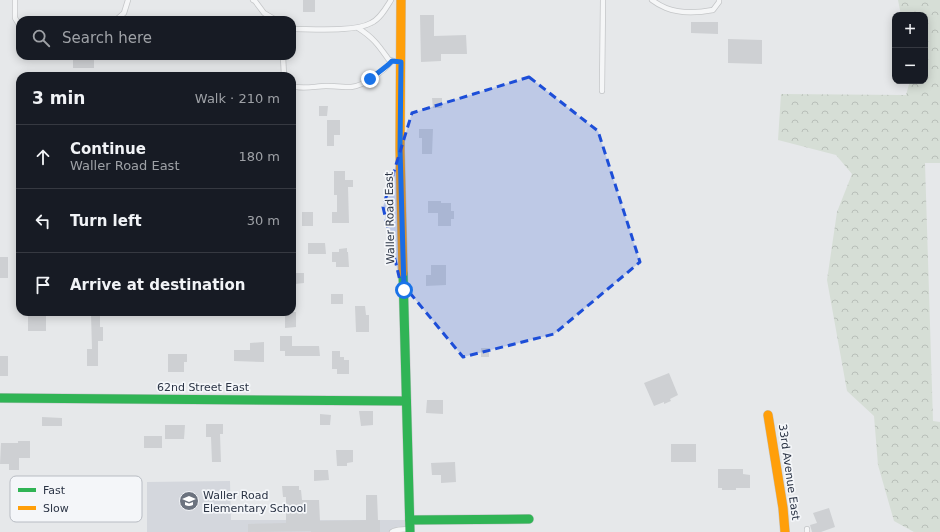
<!DOCTYPE html>
<meta charset="utf-8">
<style>
:root{--surface:#171b24;--page:#242831;--text:#f1f3f6;--muted:#9ea1a6;--line:#363941}
body{margin:0;font-family:"DejaVu Sans",sans-serif;background:var(--page);color:var(--text)}
.controls{position:absolute;right:12px;top:12px;display:grid;overflow:hidden;border-radius:8px;box-shadow:0 2px 10px #0003}
.controls button{width:36px;height:36px;display:grid;place-items:center;padding:0;border:0;border-bottom:1px solid var(--line);background:var(--surface);color:var(--text);font:20px sans-serif}
.stop{position:absolute;width:12px;height:12px;margin:-9px;border:3px solid #1a73e8;border-radius:50%;background:#fff}
.stop.end{background:#1a73e8;border-color:#fff;box-shadow:0 1px 4px #0008}
.list{margin:0;padding:0;list-style:none}
h2{display:flex;justify-content:space-between;align-items:center;height:52px;margin:0;padding:0 16px;font-size:17px}
h2 small{font-size:13px;font-weight:400;color:var(--muted)}
.list li{display:grid;grid-template-columns:26px 1fr auto;gap:12px;align-items:center;box-sizing:border-box;height:64px;padding:0 16px;border-top:1px solid var(--line)}
.list b{display:block;font-size:15px;white-space:nowrap}
.list p{margin:0;font-size:13px;white-space:nowrap;color:var(--muted)}
.list em{font-size:13px;font-style:normal;color:var(--muted)}
.icon{flex:none;width:22px;height:22px;fill:none;stroke:currentColor;stroke-width:2;stroke-linecap:round;stroke-linejoin:round}
.map{position:relative;flex:none;width:940px;height:532px;overflow:hidden}
.search{position:absolute;background:var(--surface);box-shadow:0 2px 10px #0003;left:16px;top:16px;width:280px;height:44px;display:flex;align-items:center;gap:10px;box-sizing:border-box;padding:0 14px;border-radius:12px;color:var(--muted);font-size:15px}
.panel{position:absolute;background:var(--surface);box-shadow:0 2px 10px #0003;left:16px;top:72px;width:280px;height:244px;border-radius:12px}
.map>svg:first-child{display:block}
</style>
<div class="map">
<svg width="940" height="532" viewBox="0 0 940 532">
<defs>
<pattern id="forest-crowns" width="20" height="18" patternUnits="userSpaceOnUse"><rect width="20" height="18" fill="#d6ded6"/><path d="M2 6a3 3 0 1 1 6 0M12 15a3 3 0 1 1 6 0" fill="none" stroke="#b8bfb9"/></pattern>
</defs>
<rect width="100%" height="100%" fill="#e6e8ea"/>
<!-- built -->
<polygon fill="#d4d7dd" points="230,481 231,520 410,520 410,532 147,532 147,482"/>
<!-- forest -->
<polygon fill="url(#forest-crowns)" points="898,0 940,0 940,163 925,163 933,421 940,422 940,532 914,532 894,521 878,465 874,416 847,391 827,280 837,212 852,174 836,155 778,140 781,94 906,95 910,81 925,81 925,15 901,15"/>
<!-- building -->
<g fill="#ced0d3">
<rect x="303" y="0" width="12" height="12"/>
<polygon points="420,15 434,15 434,36 466,35 467,54 441,54 441,61 421,62"/>
<polygon points="691,22 718,22 718,34 691,33"/>
<polygon points="728,39 762,40 762,64 728,63"/>
<rect x="73" y="56" width="21" height="12"/>
<polygon points="432,98 442,98 442,108 433,108"/>
<polygon points="319,106 328,106 327,116 319,116"/>
<polygon points="327,120 340,120 340,135 334,135 334,146 327,146"/>
<polygon points="419,129 433,129 432,154 422,154 422,138 419,138"/>
<polygon points="334,171 345,171 345,180 353,180 353,187 348,187 349,223 332,223 332,212 337,212 337,195 334,195"/>
<polygon points="428,201 441,201 441,203 451,203 451,211 454,211 454,219 451,219 451,226 438,226 438,213 428,213"/>
<rect x="302" y="212" width="11" height="14"/>
<polygon points="308,243 325,243 326,254 308,254"/>
<polygon points="347,248 347,252 348,252 349,267 336,267 336,262 332,262 332,252 339,252 339,249"/>
<rect x="0" y="257" width="8" height="21"/>
<polygon points="431,265 446,265 446,285 426,286 426,275 431,275"/>
<polygon points="294,273 304,273 304,283 295,284"/>
<rect x="331" y="294" width="12" height="10"/>
<polygon points="355,306 365,306 366,315 369,315 369,332 356,332"/>
<rect x="28" y="312" width="18" height="19"/>
<polygon points="285,312 296,312 296,327 285,328"/>
<polygon points="91,314 100,314 100,327 103,327 103,341 98,341 98,366 87,366 87,349 92,349"/>
<polygon points="280,336 292,336 292,346 319,346 320,356 285,356 285,351 280,351"/>
<polygon points="264,342 264,362 234,361 234,350 250,350 250,343"/>
<rect x="481" y="348" width="8" height="9"/>
<polygon points="332,351 340,351 340,357 344,357 344,360 349,360 349,374 337,374 337,369 332,369"/>
<polygon points="168,354 187,354 187,362 184,362 184,372 168,372"/>
<rect x="0" y="356" width="8" height="20"/>
<polygon points="669,373 678,395 670,399 671,401 664,404 664,402 654,406 644,383"/>
<polygon points="427,400 443,400 443,414 426,413"/>
<polygon points="359,411 373,411 373,425 361,426"/>
<polygon points="320,414 331,415 330,425 320,425"/>
<polygon points="42,417 62,418 62,426 42,426"/>
<polygon points="206,424 223,424 223,434 220,434 221,462 212,462 211,437 206,437"/>
<polygon points="165,425 185,425 184,439 165,439"/>
<rect x="144" y="436" width="18" height="12"/>
<polygon points="18,441 30,441 30,458 19,458 19,470 9,470 9,464 0,464 1,443 18,443"/>
<rect x="671" y="444" width="25" height="18"/>
<polygon points="336,450 353,450 353,462 347,463 347,466 337,466"/>
<polygon points="455,462 456,482 441,483 441,475 432,475 431,463"/>
<polygon points="718,469 743,469 743,474 750,475 750,488 736,488 736,490 722,490 722,488 718,488"/>
<polygon points="314,470 328,470 329,480 314,481"/>
<polygon points="282,486 299,486 299,490 301,490 302,500 319,500 320,521 366,520 366,495 377,495 378,520 380,520 380,532 311,532 311,531 248,532 248,524 286,523 286,497 283,497"/>
<polygon points="829,508 835,527 821,532 812,532 810,525 817,523 813,513"/>
</g>
<g fill="none" stroke-linecap="round" stroke-linejoin="round">
<defs>
<g id="lane">
<polyline points="15,0 15,18 18,23 20,24"/>
<polyline points="253,0 255,1 264,13 276,20"/>
<path d="M652,0C656,3 661,6 666,8C681,14 697,13 713,10L719,2V0"/>
<polyline points="116,20 124,13 128,0"/>
<path d="M292,28L294,29C313,29 355,32 371,23C380,19 386,8 391,0"/>
<path d="M358,28C374,38 379,46 389,60L394,61"/>
<polyline points="283,56 284,76"/>
<path d="M292,86C303,90 315,86 326,86C334,86 342,87 351,87C364,86 384,71 392,61"/>
<polyline points="602,91 603,0"/>
<polyline points="807,529 807,532"/>
<path d="M392,532C396,529 403,530 408,529"/>
</g>
<g id="fast">
<polyline points="403,273 410,532"/>
<polyline points="0,398 406,401"/>
<polyline points="410,520 529,519"/>
</g>
<g id="slow">
<polyline points="401,0 400,149 403,273"/>
<polyline points="768,415 783,508 785,532"/>
</g>
</defs>
<!-- lane casing -->
<use href="#lane" stroke="#c4c6c8" stroke-width="6"/>
<!-- fast casing -->
<use href="#fast" stroke="#c4c6c8" stroke-width="10"/>
<!-- slow casing -->
<use href="#slow" stroke="#c4c6c8" stroke-width="10"/>
<!-- lane -->
<use href="#lane" stroke="#f5f6f7" stroke-width="4.5"/>
<!-- fast -->
<use href="#fast" stroke="#30b455" stroke-width="9"/>
<!-- slow -->
<use href="#slow" stroke="#ff9f0a" stroke-width="9"/>
</g>
<g fill="none" stroke-linecap="round" stroke-linejoin="round">
<!-- route -->
<polyline stroke="#1a73e8" stroke-width="5" points="370,79 388,65 392,61 401,62 400,149 404,290"/>
</g>
<!-- marked area -->
<path fill="#1d4ed8" fill-opacity="0.2" stroke="#1d4ed8" stroke-width="3" stroke-dasharray="8 5" stroke-linejoin="round" d="M529,77L598,131L640,262L554,334L463,357L400,281L383,207L412,113Z"/>
<!-- icons -->
<defs>
<symbol id="school-disc" viewBox="-11 -11 22 22"><circle r="9.5" fill="#6c737f" stroke="#f4f6f9"/><path d="M0-5L7-2L0 1L-7-2ZM-4 1L0 2.5L4 1V4Q0 6-4 4Z" fill="#fff"/></symbol>
</defs>
<g fill-rule="evenodd">
<use href="#school-disc" x="178" y="490" width="22" height="22"/>
</g>
<g text-anchor="middle" dominant-baseline="central" stroke-width="3.5" stroke-linejoin="round" paint-order="stroke">
<!-- street labels -->
<g font-size="11" fill="#2b3445" stroke="#f4f6f9">
<text transform="translate(390 218) rotate(-91)">Waller Road East</text>
<text x="203" y="387">62nd Street East</text>
<text transform="translate(789 472) rotate(82)">33rd Avenue East</text>
</g>
<!-- poi labels -->
<g font-size="11" fill="#2b3445" stroke="#f4f6f9" text-anchor="start">
<text x="203" y="495">Waller Road<tspan x="203" dy="13">Elementary School</tspan></text>
</g>
</g>
<!-- legend -->
<rect x="10" y="476" width="132" height="46" rx="6" fill="#f4f6f9" stroke="#b8bcc3" stroke-width="1"/>
<rect x="18" y="488" width="18" height="4" fill="#30b455"/>
<rect x="18" y="506" width="18" height="4" fill="#ff9f0a"/>
<g font-size="11" fill="#2b3445">
<text x="43" y="494">Fast</text>
<text x="43" y="512">Slow</text>
</g>
</svg>
<div class="controls">
<button>+</button>
<button>−</button>
</div>
<div class="stop" style="left:404px;top:290px"></div>
<div class="stop end" style="left:370px;top:79px"></div>
<div class="search"><svg class="icon" aria-label="search" viewBox="0 0 24 24"><circle cx="10" cy="10" r="6"/><path d="M15 15l6 6"/></svg>Search here</div>
<section class="panel">
<h2>3 min<small>Walk · 210 m</small></h2>
<ul class="list">
<li><svg class="icon" aria-label="ahead" viewBox="0 0 24 24"><path d="M12 20V5M6 11l6-6 6 6"/></svg><div><b>Continue</b><p>Waller Road East</p></div><em>180 m</em></li>
<li><svg class="icon" aria-label="left" viewBox="0 0 24 24"><path d="M17 20v-9H6M10 6l-5 5 5 5"/></svg><div><b>Turn left</b></div><em>30 m</em></li>
<li><svg class="icon" aria-label="arrive" viewBox="0 0 24 24"><path d="M6 21V4h12l-3 4 3 4H6"/></svg><div><b>Arrive at destination</b></div></li>
</ul>
</section>
</div>
